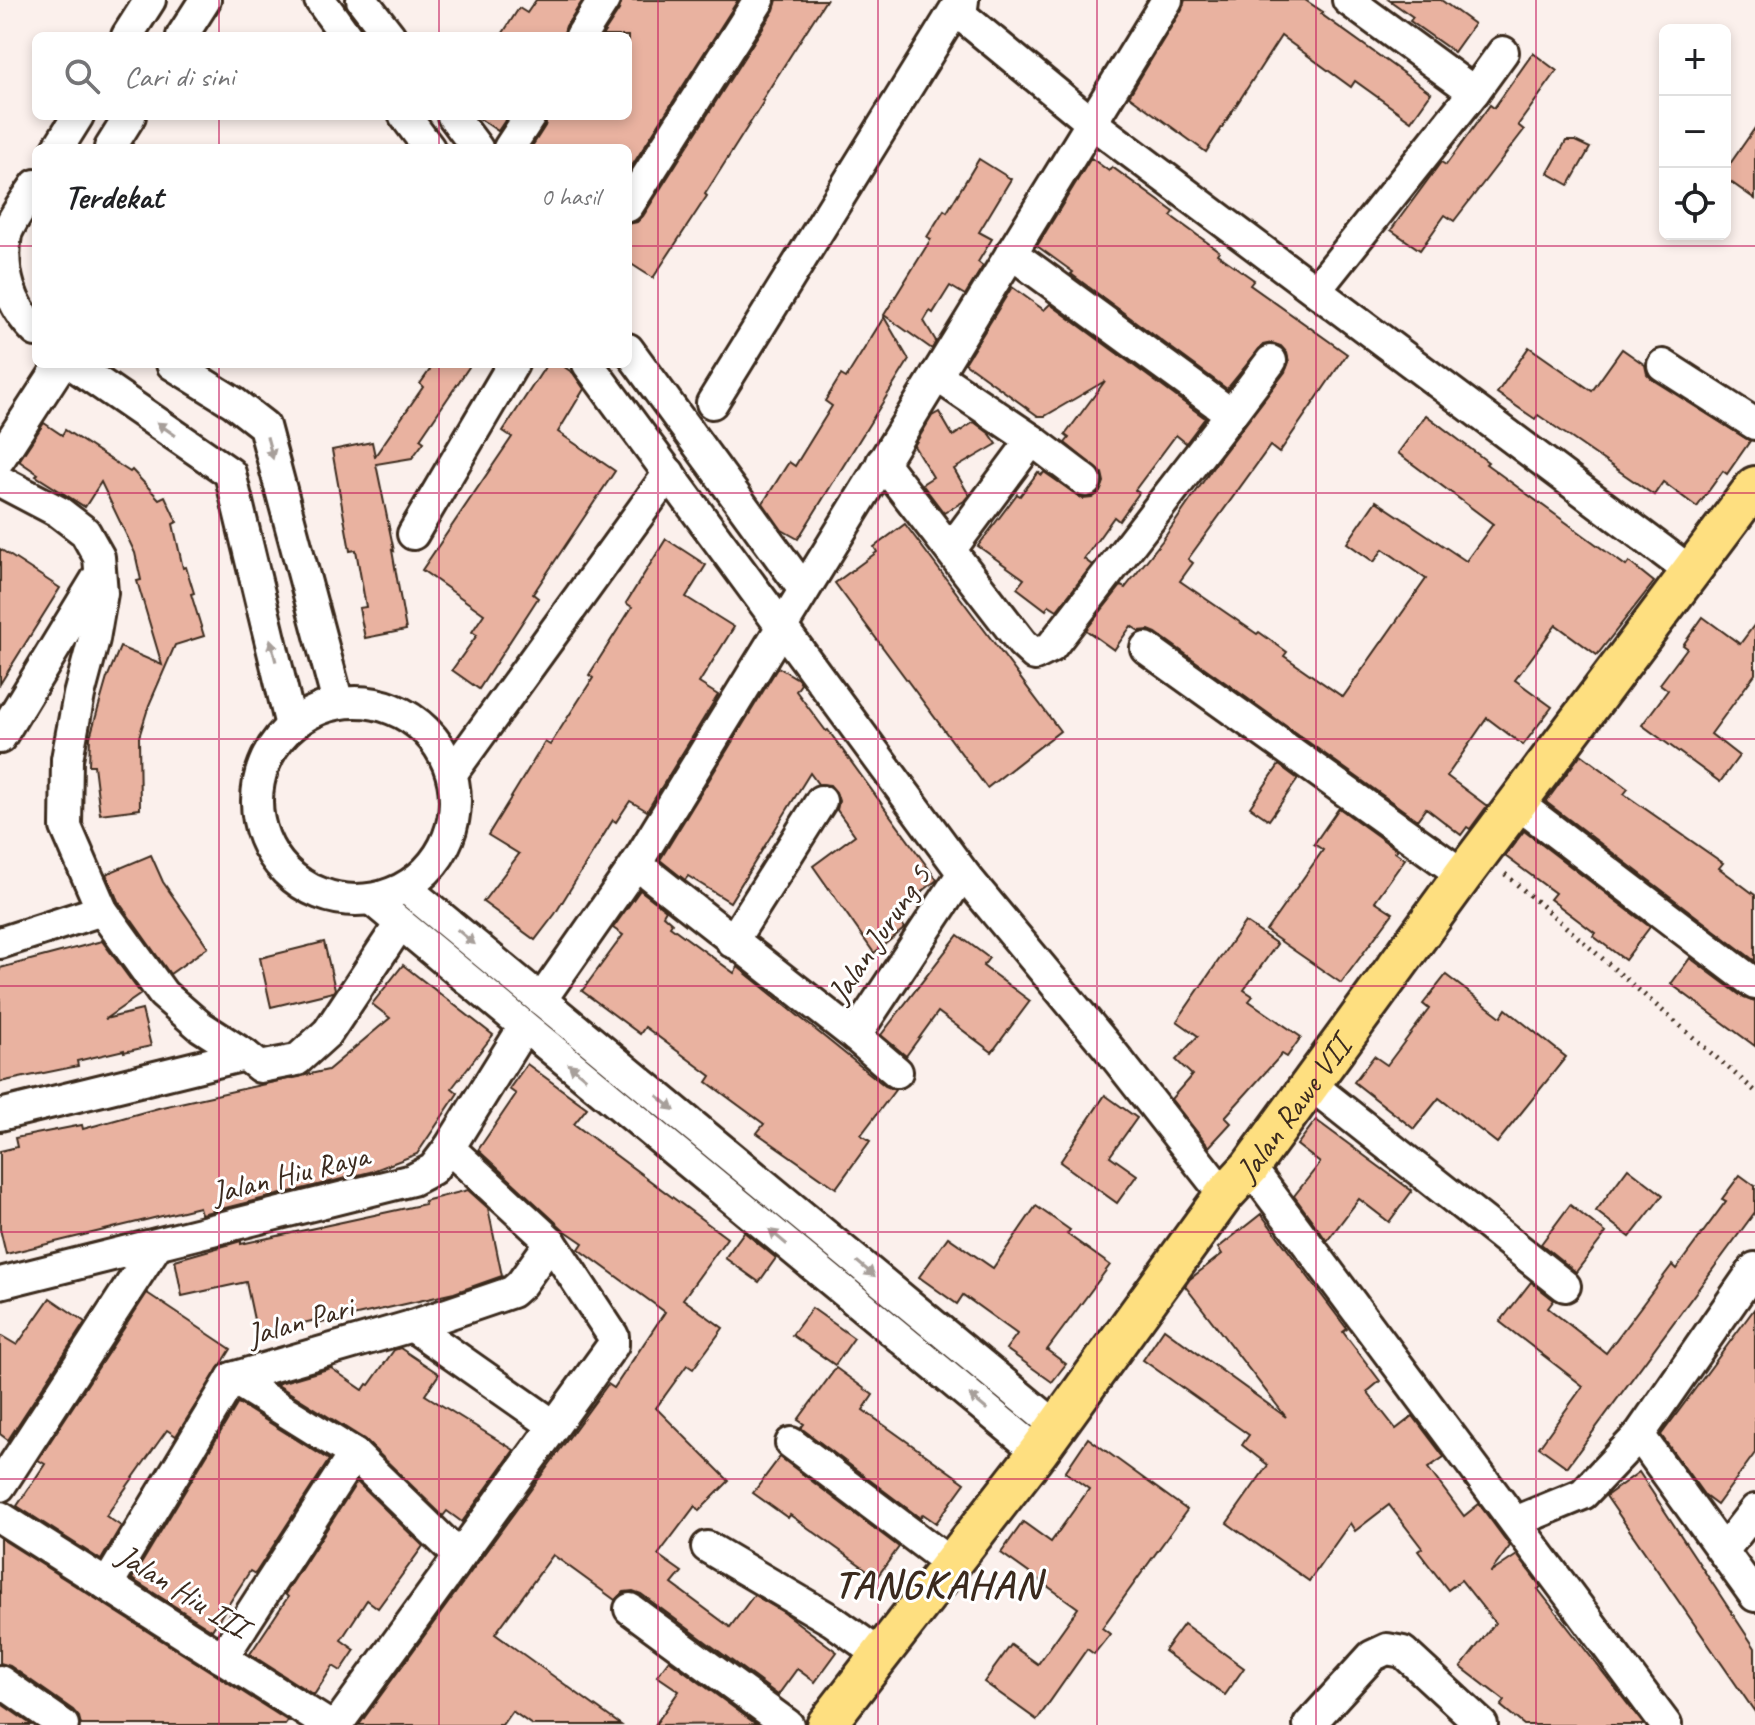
<!DOCTYPE html>
<html lang="id">
<meta charset="utf-8">
<style>
:root{--surface:#fff;--page:#f6f6f6;--text:#202124;--muted:#757577;--line:#e0e0e0}
body{margin:0;font-family:Caveat,sans-serif;background:var(--page);color:var(--text)}
.controls{position:absolute;right:24px;top:24px;display:grid;overflow:hidden;border-radius:12px;box-shadow:0 4px 12px #0003}
.controls button{width:72px;height:72px;display:grid;place-items:center;padding:0;border:0;border-bottom:2px solid var(--line);background:var(--surface);color:var(--text);font:40px sans-serif}
.list{margin:0;padding:0;list-style:none}
h2{display:flex;justify-content:space-between;align-items:center;height:104px;margin:0;padding:0 32px;font-size:34px}
h2 small{font-size:26px;font-weight:400;color:var(--muted)}
.icon{flex:none;width:44px;height:44px;fill:none;stroke:currentColor;stroke-width:2;stroke-linecap:round;stroke-linejoin:round}
.map{position:relative;flex:none;width:1755px;height:1725px;overflow:hidden}
.search{position:absolute;background:var(--surface);box-shadow:0 4px 12px #0003;left:32px;top:32px;width:600px;height:88px;display:flex;align-items:center;gap:20px;box-sizing:border-box;padding:0 28px;border-radius:12px;color:var(--muted);font-size:30px}
.panel{position:absolute;background:var(--surface);box-shadow:0 4px 12px #0003;left:32px;top:144px;width:600px;height:224px;border-radius:12px}
.map>svg:first-child{display:block}
</style>
<div class="map">
<svg width="1755" height="1725" viewBox="0 0 1755 1725">
<rect width="100%" height="100%" fill="#fbf0ec"/>
<filter id="ink" filterUnits="userSpaceOnUse"><feTurbulence type="fractalNoise" baseFrequency=".0125" numOctaves="2"/><feDisplacementMap in="SourceGraphic" scale="16" xChannelSelector="R" yChannelSelector="G"/><feConvolveMatrix kernelMatrix="1 2 1 2 8 2 1 2 1" color-interpolation-filters="sRGB"/></filter>
<g filter="url(#ink)">
<!-- building -->
<g fill="#e9b2a0" stroke="#3b2a1e" stroke-width="2">
<polygon points="536,0 583,0 566,26 563,36 501,36 519,8 527,13"/>
<polygon points="622,0 738,0 628,172 628,148 531,148 545,126 548,116 628,116 628,36 602,36 619,10"/>
<polygon points="777,0 826,0 762,100 764,101 705,194 707,196 653,278 628,262 628,224 637,222 643,216 774,10"/>
<polygon points="1185,0 1305,0 1323,12 1321,14 1431,93 1411,121 1355,81 1351,87 1281,36 1206,152 1129,96 1182,9"/>
<polygon points="1389,0 1441,0 1474,24 1454,52 1410,21 1413,17"/>
<polygon points="1533,53 1557,71 1518,125 1524,130 1454,221 1445,215 1420,250 1391,230 1441,162 1446,165 1490,105 1494,108"/>
<polygon points="476,116 508,116 498,131"/>
<polygon points="1755,128 1755,199 1725,178 1725,171"/>
<polygon points="1566,141 1575,141 1590,148 1569,185 1548,173"/>
<polygon points="1091,158 1109,171 1112,167 1174,212 1171,216 1219,251 1217,254 1254,280 1250,285 1347,354 1279,453 1270,446 1188,559 1193,563 1180,581 1257,634 1259,632 1287,652 1284,656 1343,697 1426,579 1383,549 1374,562 1347,543 1376,501 1466,561 1493,524 1398,453 1426,415 1488,462 1486,464 1560,518 1626,566 1629,562 1654,582 1597,655 1556,625 1515,680 1552,707 1523,745 1487,718 1447,776 1487,806 1470,829 1467,827 1461,835 1426,808 1417,820 1156,633 1149,630 1139,631 1131,626 1114,650 1086,630 1121,586 1125,588 1162,541 1216,463 1285,372 1289,362 1287,353 1281,346 1272,343 1263,345 1227,389 1071,274 1073,272 1037,246"/>
<polygon points="979,159 1011,179 979,232 992,239 978,262 983,266 965,295 950,286 933,313 930,311 924,321 936,341 932,349 884,315 931,239 927,237 944,210 947,212"/>
<polygon points="1012,287 1044,310 1050,304 1205,418 1186,443 1176,435 1135,490 1139,493 1119,521 1114,517 1084,559 1092,565 1057,610 1049,605 1046,610 1017,588 1024,579 978,546 1017,494 1020,496 1038,472 1042,475 1044,472 1083,499 1092,498 1100,492 1104,482 1102,473 1065,443 1069,438 1065,435 1105,381 1045,416 1038,416 965,363"/>
<polygon points="884,317 909,360 798,539 782,530 763,503 789,462 795,466 832,406 825,401 841,375 846,378"/>
<polygon points="1529,347 1592,391 1622,349 1645,365 1647,374 1653,380 1750,441 1727,474 1723,471 1697,507 1663,482 1654,495 1538,415 1535,419 1497,393"/>
<polygon points="434,364 471,364 420,439 424,442 412,458 376,464 394,551 392,550 406,630 365,638 359,608 366,607 356,550 350,551 332,450 372,442 375,456 423,387 420,384"/>
<polygon points="547,364 560,364 573,373 584,389 558,432 615,471 533,594 538,598 479,689 452,670 477,635 472,632 484,614 422,570 512,437 503,431"/>
<polygon points="939,412 953,436 974,422 990,434 997,444 954,469 969,495 964,501 944,513 922,484 933,477 914,446 932,416"/>
<polygon points="44,423 62,435 65,430 130,472 132,470 159,499 165,496 177,522 173,524 183,568 186,567 194,593 191,594 204,636 175,645 149,705 139,737 140,809 100,814 94,765 89,765 90,737 107,678 120,647 162,665 137,581 141,580 135,553 101,482 85,507 36,476 38,474 19,461"/>
<polygon points="905,524 1060,731 987,788 835,583 877,552 874,547"/>
<polygon points="666,539 706,565 686,597 734,627 699,683 718,695 647,811 630,801 616,822 613,820 555,914 535,940 483,902 519,854 488,835 545,742 550,745 593,678 589,675 632,607 626,603"/>
<polygon points="0,549 60,588 0,684"/>
<polygon points="1703,617 1740,644 1755,624 1755,674 1711,734 1739,756 1720,782 1642,725 1668,690 1660,684 1687,648 1683,645"/>
<polygon points="778,667 798,679 801,684 796,691 826,731 828,730 937,880 894,913 905,928 874,953 813,866 855,835 837,810 839,801 836,792 830,785 818,784 810,773 730,902 688,876 685,880 660,860"/>
<polygon points="1581,754 1628,789 1624,794 1723,863 1719,868 1755,895 1755,961 1546,802"/>
<polygon points="1279,765 1298,779 1269,820 1250,807"/>
<polygon points="1339,808 1397,850 1395,852 1405,859 1375,901 1393,913 1341,983 1266,931 1323,850 1314,844"/>
<polygon points="1524,831 1650,927 1625,960 1593,936 1595,933 1550,899 1555,893 1505,856"/>
<polygon points="151,855 163,882 208,947 170,974 118,901 106,874"/>
<polygon points="640,890 666,910 663,915 672,923 670,926 734,973 738,967 744,972 885,1086 895,1090 861,1135 870,1141 836,1188 757,1133 764,1124 707,1082 711,1076 645,1027 640,1034 582,991 623,935 613,928"/>
<polygon points="1245,922 1277,944 1244,990 1253,996 1249,1001 1301,1037 1287,1057 1282,1054 1225,1117 1231,1123 1209,1147 1171,1099 1192,1075 1176,1060 1198,1036 1177,1021"/>
<polygon points="958,935 989,958 983,966 1030,1001 992,1052 938,1012 906,1056 881,1035"/>
<polygon points="102,941 141,994 105,1019 142,1010 151,1046 124,1052 124,1050 77,1061 78,1066 0,1082 0,968"/>
<polygon points="324,942 335,989 333,992 271,1007 260,958"/>
<polygon points="1690,958 1744,998 1755,1002 1755,1046 1671,984"/>
<polygon points="403,965 493,1035 452,1088 458,1093 417,1154 370,1172 201,1214 199,1207 6,1254 0,1229 0,1151 17,1147 15,1138 82,1125 83,1129 162,1107 328,1070 390,1018 372,1004"/>
<polygon points="1446,975 1501,1017 1506,1009 1566,1057 1497,1143 1439,1098 1414,1129 1354,1082 1374,1056 1387,1065 1429,1009 1423,1004"/>
<polygon points="527,1064 587,1108 574,1124 727,1238 683,1299 723,1328 693,1369 687,1365 656,1408 729,1481 699,1511 695,1506 658,1555 682,1572 672,1584 730,1627 754,1595 783,1612 837,1652 815,1682 797,1669 778,1695 641,1594 633,1591 624,1592 615,1600 553,1555 495,1634 621,1725 532,1725 512,1711 502,1725 359,1725 608,1384 614,1388 665,1312 579,1249 583,1243 564,1230 478,1150 516,1094 509,1089"/>
<polygon points="1105,1095 1137,1118 1110,1156 1137,1175 1117,1203 1060,1162"/>
<polygon points="1316,1120 1412,1191 1389,1222 1359,1199 1327,1241 1294,1196 1320,1163 1297,1145"/>
<polygon points="1628,1168 1663,1195 1630,1237 1596,1211"/>
<polygon points="1740,1175 1755,1186 1755,1212 1567,1467 1539,1447 1583,1386 1500,1322 1531,1282 1554,1300 1548,1308 1606,1353 1672,1265 1676,1269 1726,1201 1722,1199"/>
<polygon points="468,1190 488,1208 502,1276 454,1293 317,1324 320,1319 257,1334 246,1282 182,1296 175,1260 241,1241 241,1244 425,1204 424,1201"/>
<polygon points="1570,1205 1606,1233 1576,1272 1541,1244"/>
<polygon points="1036,1206 1070,1230 1067,1234 1110,1265 1047,1350 1066,1364 1052,1382 1006,1349 1017,1334 963,1295 957,1304 919,1277 948,1237 993,1268"/>
<polygon points="1261,1214 1347,1329 1343,1332 1380,1381 1367,1392 1396,1429 1413,1416 1444,1457 1428,1468 1464,1516 1479,1504 1510,1546 1490,1573 1517,1555 1541,1587 1538,1589 1644,1725 1524,1725 1501,1706 1505,1701 1461,1667 1495,1623 1461,1580 1448,1590 1418,1551 1422,1548 1389,1505 1355,1531 1350,1523 1309,1581 1227,1523 1268,1465 1242,1445 1249,1435 1143,1360 1164,1329 1286,1417 1185,1286 1190,1279 1222,1254 1218,1248"/>
<polygon points="744,1232 776,1258 759,1282 725,1258"/>
<polygon points="147,1293 231,1349 176,1436 167,1430 106,1516 121,1526 101,1560 17,1506 45,1464 38,1460"/>
<polygon points="50,1298 85,1322 8,1440 0,1434 0,1335 17,1345"/>
<polygon points="812,1308 854,1338 835,1365 792,1335"/>
<polygon points="1755,1308 1755,1453 1717,1505 1705,1496 1661,1435"/>
<polygon points="400,1348 439,1374 425,1395 514,1450 462,1522 447,1511 443,1516 364,1439 276,1384 331,1368 363,1390 367,1384 369,1385 394,1350"/>
<polygon points="836,1368 873,1395 863,1410 965,1483 936,1523 923,1514 920,1518 801,1428 804,1424 798,1420"/>
<polygon points="238,1403 329,1460 255,1574 250,1571 212,1630 132,1579"/>
<polygon points="1088,1438 1187,1510 1102,1628 1110,1634 1094,1654 1087,1649 1037,1720 984,1682 1011,1645 1038,1664 1078,1608 1001,1553 1023,1522 1051,1542 1089,1489 1065,1472"/>
<polygon points="780,1457 899,1547 877,1577 790,1515 788,1518 753,1493"/>
<polygon points="1639,1472 1755,1648 1755,1712 1606,1496"/>
<polygon points="357,1482 423,1546 378,1608 367,1600 341,1640 355,1650 341,1671 333,1666 314,1695 250,1654 288,1597 285,1594"/>
<polygon points="0,1538 213,1673 288,1721 285,1725 81,1725 79,1717 73,1710 10,1666 0,1663"/>
<polygon points="1184,1624 1244,1668 1225,1695 1164,1651"/>
<polygon points="669,1660 756,1724 655,1725 679,1691 657,1676"/>
<polygon points="0,1703 32,1725 0,1725"/>
</g>
<g fill="none" stroke-linecap="round" stroke-linejoin="round">
<defs>
<g id="minor">
<polyline points="320,0 346,36"/>
<polyline points="362,0 390,36"/>
<polyline points="963,0 961,15 1092,123 1691,572"/>
<polyline points="1348,0 1474,92"/>
<polyline points="127,36 150,0"/>
<polyline points="182,36 205,0"/>
<polyline points="581,36 604,0"/>
<polyline points="405,116 429,148"/>
<polyline points="453,116 477,148"/>
<polyline points="58,148 78,116"/>
<polyline points="110,148 130,116"/>
<polyline points="509,148 530,116"/>
<path d="M36,185C26,200 13,217 6,234C0,271 10,306 36,331"/>
<polyline points="628,206 759,0"/>
<polyline points="1316,290 1474,92 1503,52"/>
<polyline points="628,349 804,590"/>
<polyline points="72,364 230,473 291,726"/>
<polyline points="172,364 233,402 264,426 338,703"/>
<polyline points="588,364 963,873 1114,1055 1224,1195"/>
<polyline points="1663,365 1755,424"/>
<polyline points="936,375 1032,440 1086,481"/>
<polyline points="712,403 961,0"/>
<polyline points="1231,414 1271,361"/>
<polyline points="0,458 61,364"/>
<polyline points="882,462 1022,643 1035,655 1051,647 1231,414 1011,253"/>
<polyline points="0,481 59,512 85,532 99,557 102,593 94,639 79,695 67,759 66,827 102,910 163,994 200,1026 245,1055"/>
<polyline points="413,534 513,364"/>
<polyline points="951,549 1032,440"/>
<polyline points="1146,648 1463,875"/>
<circle cx="356" cy="801" r="99"/>
<polyline points="0,738 99,575"/>
<polyline points="452,773 669,473"/>
<polyline points="1517,803 1755,984"/>
<polyline points="636,864 855,1036 897,1072"/>
<polyline points="406,888 1057,1427"/>
<polyline points="372,900 1038,1452"/>
<polyline points="732,942 821,801"/>
<polyline points="0,943 102,910"/>
<polyline points="541,1000 636,864 1167,0"/>
<polyline points="855,1036 963,873"/>
<polyline points="1310,1084 1565,1286"/>
<polyline points="0,1115 245,1055 260,1067 297,1060 328,1032 400,924"/>
<polyline points="1250,1167 1666,1725"/>
<polyline points="1755,1268 1639,1435 1755,1596"/>
<polyline points="0,1283 412,1180 433,1169 449,1148 524,1027"/>
<polyline points="412,1326 553,1425"/>
<polyline points="232,1378 354,1454"/>
<polyline points="791,1443 951,1564"/>
<polyline points="0,1486 156,1246"/>
<polyline points="0,1517 328,1725"/>
<polyline points="1515,1522 1583,1494 1639,1435"/>
<polyline points="707,1547 833,1621 882,1656"/>
<polyline points="1723,1551 1755,1510"/>
<polyline points="107,1585 232,1378 412,1326 512,1292 521,1284 551,1242"/>
<polyline points="630,1609 788,1725"/>
<polyline points="222,1658 354,1454 459,1556"/>
<polyline points="0,1681 63,1725"/>
<polyline points="337,1725 613,1345 613,1336 551,1242 449,1148"/>
<polyline points="1309,1725 1372,1656 1387,1649 1403,1652 1482,1725"/>
</g>
<g id="major">
<path id="s1" d="M826,1725L1038,1452L1224,1195L1250,1167L1463,875L1755,486"/>
</g>
</defs>
<!-- minor casing -->
<use href="#minor" stroke="#3b2a1e" stroke-width="36"/>
<!-- major casing -->
<use href="#major" stroke="#3b2a1e" stroke-width="44"/>
<!-- path -->
<polyline stroke="#3b2a1e" stroke-width="5" stroke-dasharray="2 6" stroke-linecap="butt" points="1505,874 1755,1091"/>
<!-- minor -->
<use href="#minor" stroke="#fff" stroke-width="30"/>
<!-- major -->
<use href="#major" stroke="#fedf80" stroke-width="38"/>
</g>
<!-- one-way arrows -->
<defs><path id="oneway-solid" d="M-6-.8H1V-3.2L6.5 0L1 3.2V.8H-6Z" transform="scale(2)"/></defs>
<g fill="#a79f9a">
<use href="#oneway-solid" transform="translate(166 429) rotate(-145)"/>
<use href="#oneway-solid" transform="translate(270 448) rotate(75)"/>
<use href="#oneway-solid" transform="translate(273 650) rotate(-104)"/>
<use href="#oneway-solid" transform="translate(466 937) rotate(40)"/>
<use href="#oneway-solid" transform="translate(577 1071) rotate(-140)"/>
<use href="#oneway-solid" transform="translate(666 1103) rotate(40)"/>
<use href="#oneway-solid" transform="translate(778 1237) rotate(-140)"/>
<use href="#oneway-solid" transform="translate(866 1269) rotate(40)"/>
<use href="#oneway-solid" transform="translate(978 1402) rotate(-140)"/>
</g>
</g>
<!-- grid -->
<path fill="none" stroke="#c2185b" stroke-width="2" stroke-opacity="0.55" d="M219,0V36M439,0V36M658,0V1725M878,0V1725M1097,0V1725M1316,0V1725M1536,0V1725M219,116V148M439,116V148M0,246H36M628,246H1755M219,364V1725M439,364V1725M0,493H1755M0,739H1755M0,986H1755M0,1232H1755M0,1479H1755"/>
<g text-anchor="middle" dominant-baseline="central" stroke-width="6" stroke-linejoin="round" paint-order="stroke">
<!-- street labels -->
<g font-size="32" fill="#3b2a1e" stroke="#fff">
<text transform="translate(879 934) rotate(-56)">Jalan Jurung 5</text>
<text stroke="none"><textPath href="#s1" startOffset="774">Jalan Rawe VII</textPath></text>
<text transform="translate(290 1174) rotate(-14)">Jalan Hiu Raya</text>
<text transform="translate(300 1321) rotate(-16)">Jalan Pari</text>
<text transform="translate(183 1591) rotate(32)">Jalan Hiu III</text>
</g>
<!-- district labels -->
<g font-size="40" font-weight="bold" letter-spacing="2" fill="#3b2a1e" stroke="#fff">
<text x="938" y="1584">TANGKAHAN</text>
</g>
</g>
</svg>
<div class="controls">
<button>+</button>
<button>−</button>
<button><svg class="icon" aria-label="locate" viewBox="0 0 24 24"><circle cx="12" cy="12" r="6"/><path d="M12 2v4M12 18v4M2 12h4M18 12h4"/></svg></button>
</div>
<div class="search"><svg class="icon" aria-label="search" viewBox="0 0 24 24"><circle cx="10" cy="10" r="6"/><path d="M15 15l6 6"/></svg>Cari di sini</div>
<section class="panel">
<h2>Terdekat<small>0 hasil</small></h2>
<ul class="list">
</ul>
</section>
</div>
